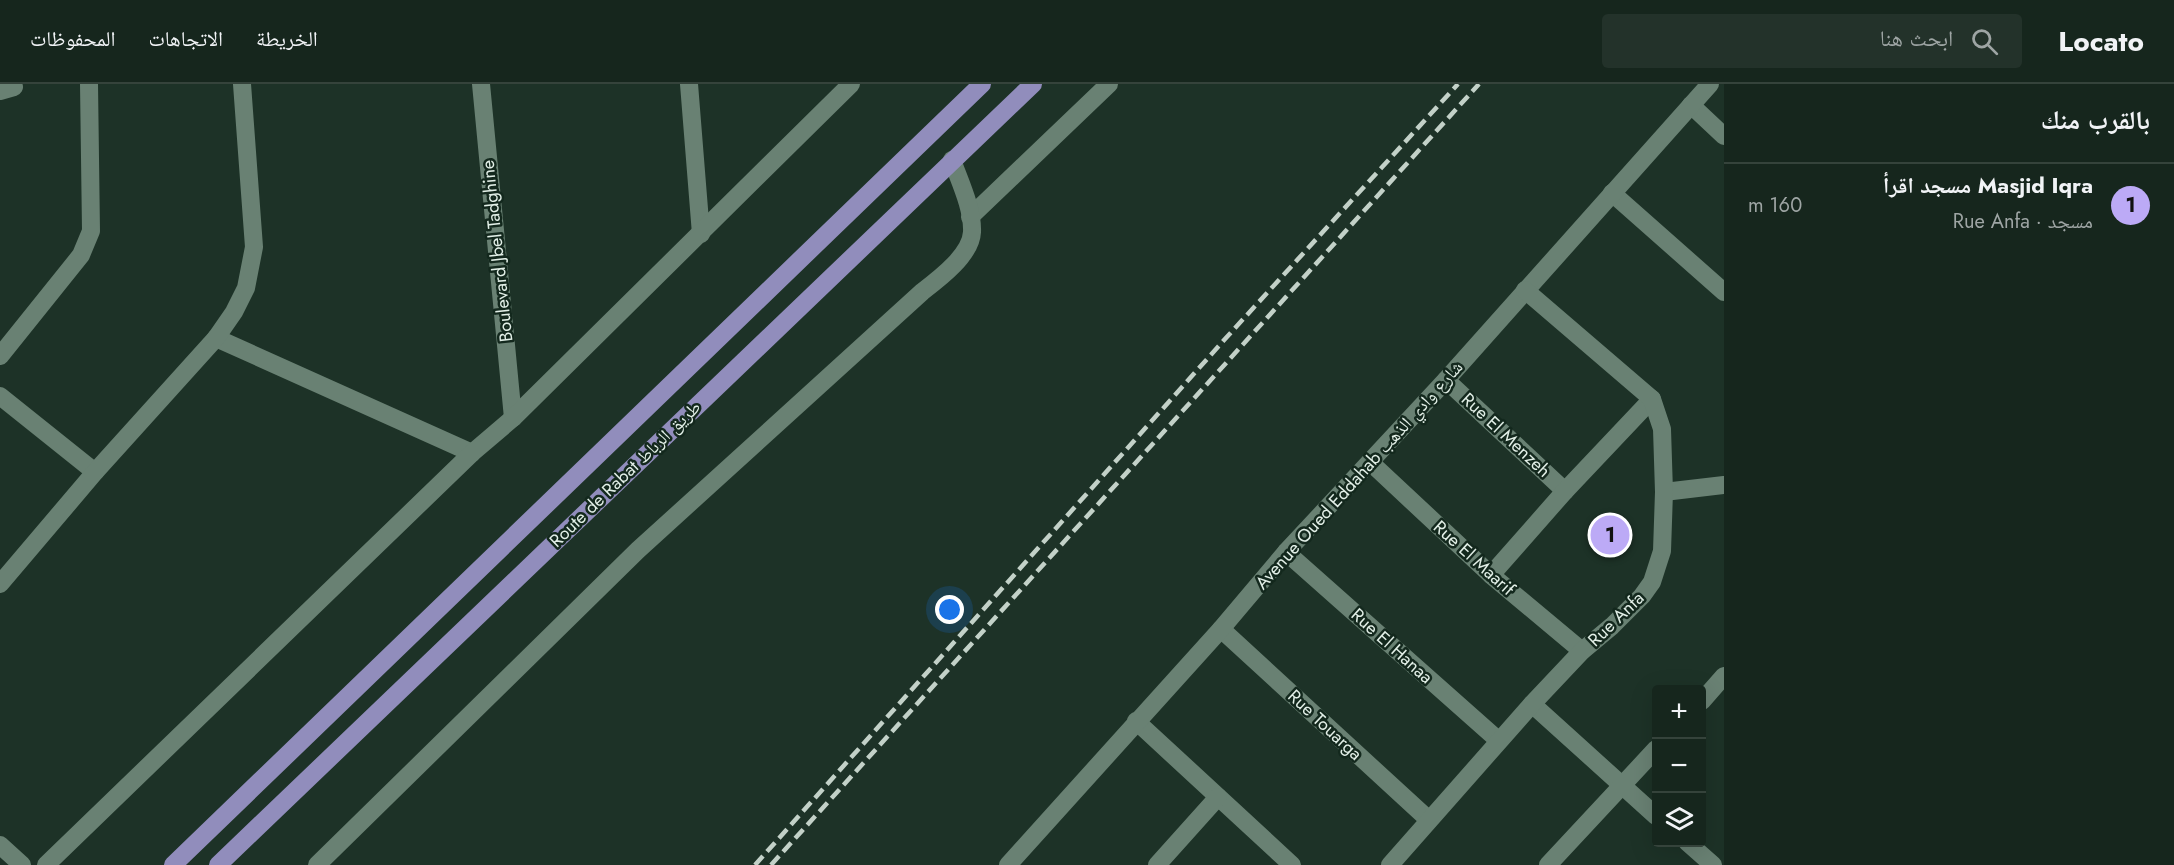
<!DOCTYPE html>
<html lang="ar">
<meta charset="utf-8">
<style>
:root{--surface:#16261d;--page:#23322a;--text:#f1f3f6;--muted:#9ea5a4;--line:#35433b;--accent:#bcaaf6}
body{margin:0;font-family:Jost,"Noto Naskh Arabic",sans-serif;background:var(--page);color:var(--text);direction:rtl}
.controls{position:absolute;right:18px;bottom:18px;display:grid;overflow:hidden;border-radius:6px;box-shadow:0 6px 24px #0002}
.controls button{width:54px;height:54px;display:grid;place-items:center;padding:0;border:0;border-bottom:2px solid var(--line);background:var(--surface);color:var(--text);font:30px sans-serif}
.you{position:absolute;left:950px;top:526px;width:21px;height:21px;margin:-15px;border:4px solid #fff;border-radius:50%;background:#1a73e8;box-shadow:0 0 0 9px #1a73e833}
.badge{display:grid;place-items:center;width:39px;height:39px;border-radius:50%;background:var(--accent);color:#111;font-size:20px;font-weight:700}
.pin{position:absolute;translate:-50% -50%;border:3px solid #fff;box-shadow:0 2px 6px #0006}
.list{margin:0;padding:0;list-style:none}
h2{display:flex;justify-content:space-between;align-items:center;height:78px;margin:0;padding:0 24px;font-size:26px}
h2 small{font-size:20px;font-weight:400;color:var(--muted)}
.list li{display:grid;grid-template-columns:39px 1fr auto;gap:18px;align-items:center;box-sizing:border-box;height:84px;padding:0 24px;border-top:2px solid var(--line)}
.list b{display:block;font-size:22px;white-space:nowrap}
.list p{margin:0;font-size:20px;white-space:nowrap;color:var(--muted)}
.list em{font-size:20px;font-style:normal;color:var(--muted)}
.icon{flex:none;width:33px;height:33px;fill:none;stroke:currentColor;stroke-width:2;stroke-linecap:round;stroke-linejoin:round}
.map{position:relative;flex:none;width:1724px;height:781px;overflow:hidden;direction:ltr}
header{display:flex;align-items:center;gap:36px;box-sizing:border-box;height:84px;padding:0 30px;background:var(--surface);border-bottom:2px solid var(--line)}
header strong{font-size:28px}
nav{display:flex;gap:33px;margin-inline-start:auto;font-size:21px}
.search{width:420px;height:54px;background:var(--page);display:flex;align-items:center;gap:15px;box-sizing:border-box;padding:0 21px;border-radius:6px;color:var(--muted);font-size:22px}
main{display:flex}
aside{flex:1;background:var(--surface)}
.map>svg:first-child{display:block}
</style>
<header>
<strong>Locato</strong>
<div class="search"><svg class="icon" aria-label="search" viewBox="0 0 24 24"><circle cx="10" cy="10" r="6"/><path d="M15 15l6 6"/></svg>ابحث هنا</div>
<nav><a>الخريطة</a><a>الاتجاهات</a><a>المحفوظات</a></nav>
</header>
<main>
<aside>
<h2>بالقرب منك<small></small></h2>
<ul class="list">
<li><span class="badge">1</span><div><b>Masjid Iqra مسجد اقرأ</b><p>مسجد · Rue Anfa</p></div><em>160 m</em></li>
</ul>
</aside>
<div class="map">
<svg width="1724" height="781" viewBox="0 0 1724 781">
<rect width="100%" height="100%" fill="#1d3227"/>
<g fill="none" stroke-linecap="round" stroke-linejoin="round">
<!-- minor -->
<g stroke="#698173" stroke-width="18">
<polyline points="481,0 513,334"/>
<polyline points="689,0 701,150"/>
<polyline points="0,7 14,3"/>
<polyline points="1691,21 1724,52"/>
<polyline points="1612,109 1724,208"/>
<polyline points="970,133 1109,0"/>
<polyline points="216,254 472,369"/>
<polyline points="0,272 81,171 91,147 89,0"/>
<polyline points="1446,296 1565,407"/>
<polyline points="0,312 95,388"/>
<polyline points="1370,378 1491,491 1582,567"/>
<polyline points="1664,408 1724,401"/>
<polyline points="1286,468 1498,656"/>
<polyline points="1491,491 1565,407 1652,315"/>
<polyline points="0,500 95,388 216,254 234,228 246,204 254,163 242,0"/>
<polyline points="1221,545 1429,736"/>
<polyline points="1702,617 1724,592"/>
<polyline points="1532,620 1656,732"/>
<polyline points="1136,637 1292,781"/>
<polyline points="1687,758 1713,781"/>
<polyline points="0,761 22,781"/>
<polyline points="46,781 472,369 513,334 851,0"/>
<path d="M317,781L638,466L922,208C939,195 971,171 972,148C973,125 960,98 952,76"/>
<polyline points="1008,781 1221,545 1286,468 1446,296 1710,0"/>
<polyline points="1157,781 1218,713"/>
<polyline points="1390,781 1532,620 1582,567 1612,542 1642,512 1652,498 1662,467 1664,408 1662,345 1652,315 1525,206"/>
<polyline points="1548,781 1656,665"/>
</g>
<!-- major -->
<g stroke="#918dbc" stroke-width="18">
<polyline points="173,781 982,0"/>
<polyline points="218,781 1033,0"/>
</g>
<!-- rail -->
<g stroke="#c3d1c8" stroke-width="4.5" stroke-dasharray="12 6" stroke-linecap="butt">
<polyline points="755,781 1225,255 1458,0"/>
<polyline points="771,781 1479,0"/>
</g>
</g>
<g text-anchor="middle" dominant-baseline="central" stroke-width="5" stroke-linejoin="round" paint-order="stroke">
<!-- street labels -->
<g font-size="18" fill="#e2efe7" stroke="#13281d">
<text transform="translate(497 167) rotate(-96)">Boulevard Jbel Tadghine</text>
<text transform="translate(1506 351) rotate(43)">Rue El Menzeh</text>
<text transform="translate(625 390) rotate(-44)">Route de Rabat طريق الرباط</text>
<text transform="translate(1359 391) rotate(-48)">Avenue Oued Eddahab شارع وادي الذهب</text>
<text transform="translate(1474 474) rotate(42)">Rue El Maarif</text>
<text transform="translate(1616 535) rotate(-44)">Rue Anfa</text>
<text transform="translate(1392 562) rotate(42)">Rue El Hanaa</text>
<text transform="translate(1325 641) rotate(43)">Rue Touarga</text>
</g>
</g>
</svg>
<div class="controls">
<button>+</button>
<button>−</button>
<button><svg class="icon" aria-label="layers" viewBox="0 0 24 24"><path d="M12 4l9 5-9 5-9-5zM3 14l9 5 9-5"/></svg></button>
</div>
<div class="you"></div>
<div class="pin badge" style="left:1610px;top:451px">1</div>
</div>
</main>
